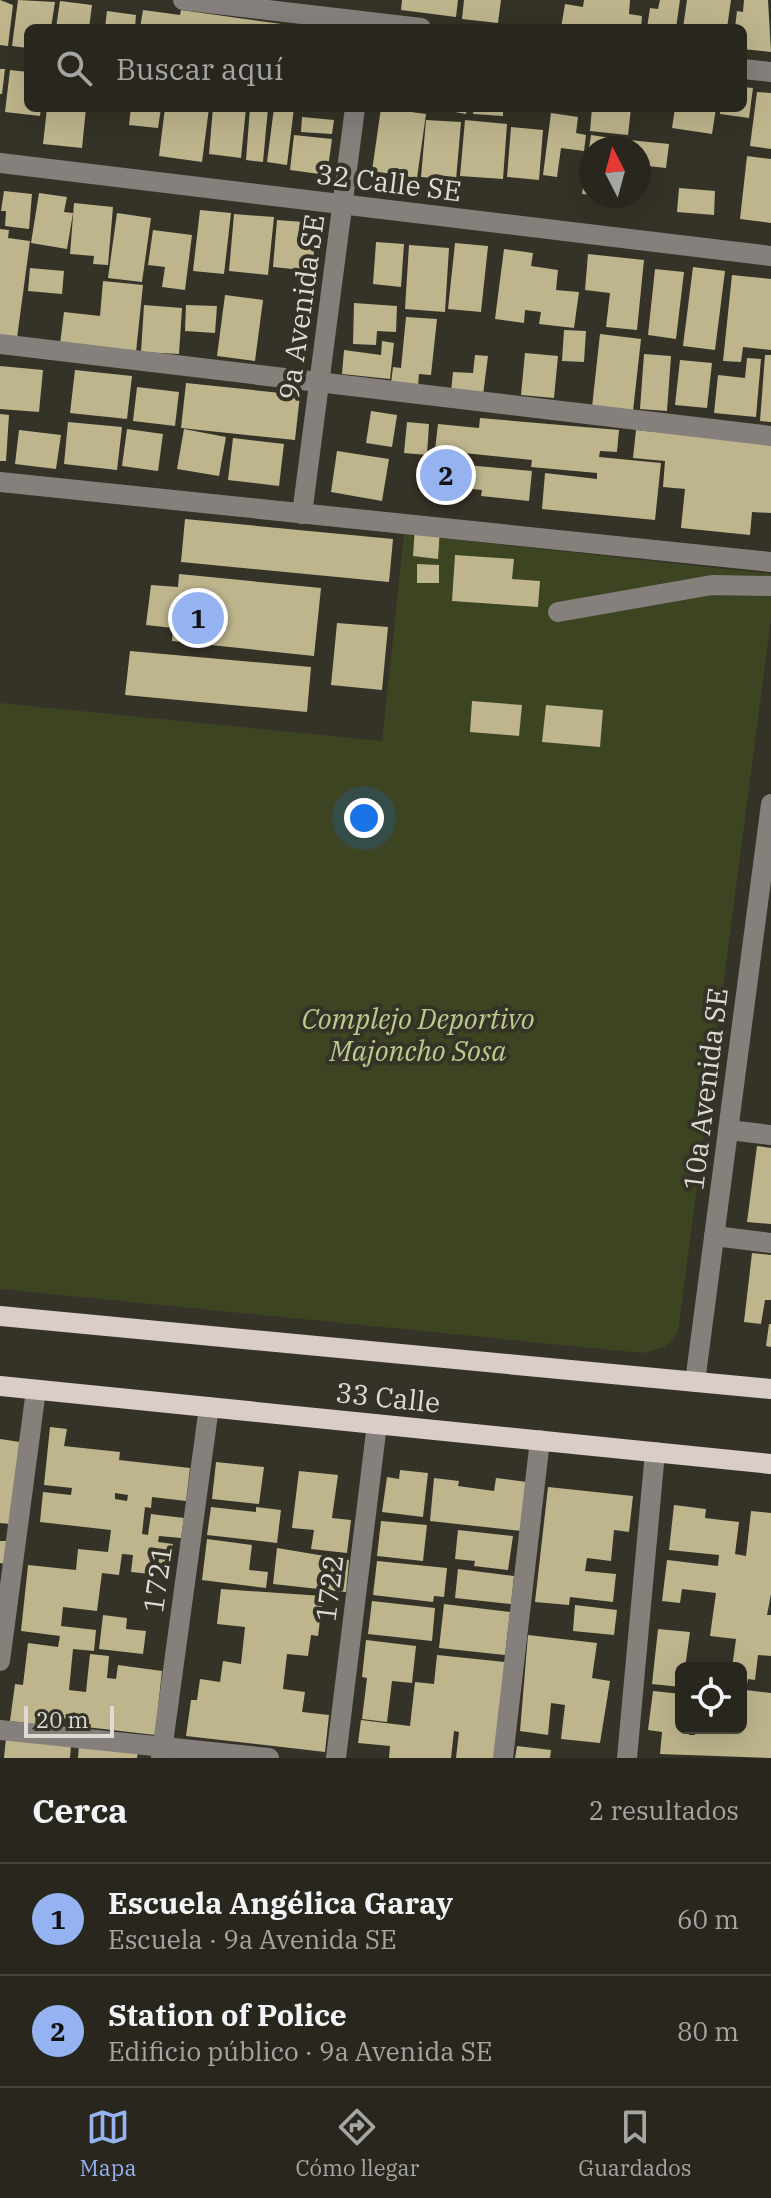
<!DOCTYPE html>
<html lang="es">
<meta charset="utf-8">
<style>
:root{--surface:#28261d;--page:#34322a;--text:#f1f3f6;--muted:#a5a5a4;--line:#44433b;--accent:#95b2f1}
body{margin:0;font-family:"IBM Plex Serif",serif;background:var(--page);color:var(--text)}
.controls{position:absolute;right:24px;bottom:24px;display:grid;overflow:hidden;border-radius:12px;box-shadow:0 8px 32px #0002}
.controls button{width:72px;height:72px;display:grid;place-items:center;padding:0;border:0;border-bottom:2px solid var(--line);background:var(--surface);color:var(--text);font:40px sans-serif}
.compass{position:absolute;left:579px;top:136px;width:72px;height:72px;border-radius:50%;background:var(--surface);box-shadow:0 8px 32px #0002;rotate:354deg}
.scale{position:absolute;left:24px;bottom:20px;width:90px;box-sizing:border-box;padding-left:8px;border:4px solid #dddbd4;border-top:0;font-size:22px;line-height:28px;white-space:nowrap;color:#dddbd4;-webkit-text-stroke:6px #353227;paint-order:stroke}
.you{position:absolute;left:364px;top:818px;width:28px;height:28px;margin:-20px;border:6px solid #fff;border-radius:50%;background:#1a73e8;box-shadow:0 0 0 12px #1a73e833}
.badge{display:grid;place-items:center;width:52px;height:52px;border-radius:50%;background:var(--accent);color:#111;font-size:26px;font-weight:700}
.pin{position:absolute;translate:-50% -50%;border:4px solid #fff;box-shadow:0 2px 8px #0006}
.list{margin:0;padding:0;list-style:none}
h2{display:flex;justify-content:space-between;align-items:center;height:104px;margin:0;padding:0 32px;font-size:34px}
h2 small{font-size:26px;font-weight:400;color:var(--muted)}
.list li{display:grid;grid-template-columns:52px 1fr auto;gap:24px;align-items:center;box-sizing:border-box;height:112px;padding:0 32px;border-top:2px solid var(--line)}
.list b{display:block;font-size:30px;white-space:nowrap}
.list p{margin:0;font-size:26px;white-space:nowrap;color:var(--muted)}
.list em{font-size:26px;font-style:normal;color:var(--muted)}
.icon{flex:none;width:44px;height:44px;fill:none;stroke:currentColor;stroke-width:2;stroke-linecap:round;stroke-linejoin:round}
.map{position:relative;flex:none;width:771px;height:1758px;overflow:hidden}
.search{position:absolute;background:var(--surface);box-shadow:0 8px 32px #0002;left:24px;right:24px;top:24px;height:88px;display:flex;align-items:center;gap:20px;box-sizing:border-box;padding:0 28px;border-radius:12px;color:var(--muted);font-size:30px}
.sheet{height:328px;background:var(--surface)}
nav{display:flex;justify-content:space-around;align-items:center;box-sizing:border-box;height:112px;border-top:2px solid var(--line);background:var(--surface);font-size:22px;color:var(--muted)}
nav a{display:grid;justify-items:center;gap:4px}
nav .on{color:var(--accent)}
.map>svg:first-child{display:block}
</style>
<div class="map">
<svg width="771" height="1758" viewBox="0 0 771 1758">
<rect width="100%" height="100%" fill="#353227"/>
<!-- green -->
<polygon fill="#3d4422" points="404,534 771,574 771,619 678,1332 666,1347 642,1353 0,1289 0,703 382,741"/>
<!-- building -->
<g fill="#beb58d" fill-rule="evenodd">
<polygon points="0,0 13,5 8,46 0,45"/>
<polygon points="18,0 55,2 51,28 28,28 28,48 12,46"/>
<polygon points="402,0 458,0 456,17 401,10"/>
<polygon points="464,0 501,0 498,23 462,19"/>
<polygon points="584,0 630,0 629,14 642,16 641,28 561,28 565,4 583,7"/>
<polygon points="660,0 680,0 676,28 647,28 650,8 658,9"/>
<polygon points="687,0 731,0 727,28 683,28"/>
<polygon points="744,0 768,0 771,52 743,49 743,28 735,28 737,11 743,12"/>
<polygon points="60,1 92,5 89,28 56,28"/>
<polygon points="143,10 180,15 181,10 310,28 140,28"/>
<polygon points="107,11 136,15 135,28 105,28"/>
<polygon points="0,69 5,69 2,94 0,94"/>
<polygon points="10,70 28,72 28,108 41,108 40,116 5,112"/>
<polygon points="743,87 753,88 749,118 720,114 720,108 743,108"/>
<polygon points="757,92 771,93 771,149 750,146"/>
<polygon points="47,108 86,108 82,148 43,144"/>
<polygon points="131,108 161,108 158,128 129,125"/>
<polygon points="165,108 209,108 202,162 159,156"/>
<polygon points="213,108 246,108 241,158 209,154"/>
<polygon points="250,108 268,108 263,162 246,160"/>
<polygon points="274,108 294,108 287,165 267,162"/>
<polygon points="381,108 426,114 417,178 372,171"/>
<polygon points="433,108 467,108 466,114"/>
<polygon points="474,108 503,108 503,116 473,114"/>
<polygon points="592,108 631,108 628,135 590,131"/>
<polygon points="675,108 716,108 712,134 672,128"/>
<polygon points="551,113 578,117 576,133 586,135 584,151 561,148 557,177 543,175"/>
<polygon points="302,117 334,120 332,134 301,132"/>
<polygon points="426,120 461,122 456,180 421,177"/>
<polygon points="465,120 507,124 503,179 460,176"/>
<polygon points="511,127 543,130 539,180 507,177"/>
<polygon points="294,135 332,139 327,175 290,170"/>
<polygon points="591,135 625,140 624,148 591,148 591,195 582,194"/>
<polygon points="629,140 669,144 666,168 639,165 639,148 628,148"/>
<polygon points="747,156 771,159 771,223 740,219"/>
<polygon points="679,188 715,191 714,215 677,212"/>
<polygon points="4,191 32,194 29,229 5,226 6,211 1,211"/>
<polygon points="39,193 67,197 64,212 73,213 67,249 31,243"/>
<polygon points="74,203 113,207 108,265 93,264 94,256 70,254"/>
<polygon points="200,210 231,213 224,274 193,271"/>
<polygon points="117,213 151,218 142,282 108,278"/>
<polygon points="234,214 274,217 268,275 229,271"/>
<polygon points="277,220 317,223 312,271 273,267"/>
<polygon points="0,229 9,230 8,238 30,241 17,338 0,336"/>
<polygon points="153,230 192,235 185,290 162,287 165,267 148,265"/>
<polygon points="376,242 404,244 401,287 373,284"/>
<polygon points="455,243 488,246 481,312 448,309"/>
<polygon points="409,245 449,248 445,312 405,309"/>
<polygon points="504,249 533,253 531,266 558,270 556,290 579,292 574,328 539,324 541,312 525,310 524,323 495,319"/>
<polygon points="588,254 644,260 637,330 606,327 610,293 585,290"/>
<polygon points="693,267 725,271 715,350 683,346"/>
<polygon points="30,268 64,271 62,294 28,291"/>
<polygon points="655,269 684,272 676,339 648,335"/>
<polygon points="732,275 771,279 771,350 743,347 741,362 723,361"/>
<polygon points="103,281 143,285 136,352 60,344 64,312 100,316"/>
<polygon points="225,295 263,300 255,361 217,356"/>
<polygon points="354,303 397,306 396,332 377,331 376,345 353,344"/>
<polygon points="144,305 182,308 179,354 141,352"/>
<polygon points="186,305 217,306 215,333 185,331"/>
<polygon points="406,317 437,319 431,375 419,374 418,386 391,383 393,367 401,368"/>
<polygon points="564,330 586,331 584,362 562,361"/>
<polygon points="600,334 641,339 633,411 592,407"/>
<polygon points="382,341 394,343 390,379 342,374 344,350 381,355"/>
<polygon points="525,353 558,356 554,398 521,395"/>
<polygon points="644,354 671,356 667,411 640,409"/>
<polygon points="475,355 488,356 483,395 451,392 453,372 473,373"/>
<polygon points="765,355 771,355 771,422 760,421"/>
<polygon points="747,358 761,359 756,417 714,413 718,375 745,378"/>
<polygon points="680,360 712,363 707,408 675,405"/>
<polygon points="0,366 43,370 39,412 0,409"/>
<polygon points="75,370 132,376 127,419 70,413"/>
<polygon points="186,383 300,395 295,440 181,428"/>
<polygon points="137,387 179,392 175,426 133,421"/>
<polygon points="371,411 397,415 392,447 366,443"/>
<polygon points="0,414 9,415 6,461 0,461"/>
<polygon points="480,418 619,430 617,452 600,451 599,457 661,463 655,520 542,509 545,473 597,479 597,473 531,467 532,460 435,450 438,424 479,428"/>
<polygon points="68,422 122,427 117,470 64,464"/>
<polygon points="407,422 429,424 427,455 404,453"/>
<polygon points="127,429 163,434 158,471 122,466"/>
<polygon points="184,429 226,437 219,476 177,469"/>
<polygon points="19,430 61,435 56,469 15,464"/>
<polygon points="636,430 771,444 771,513 752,512 750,535 681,528 685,489 663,487 665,461 633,458"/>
<polygon points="233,438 284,444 279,486 228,480"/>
<polygon points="337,451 389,459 382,501 331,492"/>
<polygon points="434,462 532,471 529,501 481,496 482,490 431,485"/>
<polygon points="185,519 393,539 389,582 181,562"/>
<polygon points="415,527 440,529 438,559 413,556"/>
<polygon points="455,555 514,559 512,579 540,581 538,607 452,601"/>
<polygon points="417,564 439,565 439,583 417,583"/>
<polygon points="179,574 321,588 314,656 172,641 173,628 146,625 151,585 178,587"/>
<polygon points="337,623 388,627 382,690 331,685"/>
<polygon points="130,651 311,667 307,712 125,695"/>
<polygon points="472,701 522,705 519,736 470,732"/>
<polygon points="546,705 603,710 600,747 542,742"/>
<polygon points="757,1146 771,1148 771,1224 747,1222"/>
<polygon points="752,1253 771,1255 771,1300 765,1300 761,1324 744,1322"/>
<polygon points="769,1324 771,1324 771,1347 766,1346"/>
<path d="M50,1427L67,1429L64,1446L120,1452L119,1460L190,1468L186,1501L152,1497L151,1508L145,1507L142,1534L148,1535L151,1514L184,1518L181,1538L159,1536L158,1542L173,1544L169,1576L131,1572L133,1555L122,1554L119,1575L102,1573L97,1611L63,1607L61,1626L96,1630L94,1651L73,1649L69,1690L86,1692L90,1654L109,1656L107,1678L116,1679L118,1665L162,1671L155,1735L69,1725L70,1719L36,1715L35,1724L10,1721L15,1684L23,1685L28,1643L58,1647L60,1636L21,1631L28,1565L76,1570L78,1549L108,1552L111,1530L40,1522L43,1492L71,1495L72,1488L44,1485ZM115,1493L128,1495L127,1501L115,1499Z"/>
<polygon points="0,1439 20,1442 10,1524 0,1523"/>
<polygon points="216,1462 264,1467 259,1504 212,1499"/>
<polygon points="400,1470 428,1473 423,1517 382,1512 387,1477 399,1479"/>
<polygon points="299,1471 338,1475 332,1518 351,1520 347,1553 311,1549 314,1530 292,1528"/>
<polygon points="434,1478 459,1481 458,1486 494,1491 496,1478 527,1482 521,1531 430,1521"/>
<polygon points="548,1487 633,1496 629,1532 614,1530 611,1561 587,1558 585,1571 616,1574 613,1602 570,1597 569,1605 535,1602"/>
<polygon points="674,1505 706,1509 705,1518 739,1522 735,1554 746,1556 751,1511 771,1513 771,1594 767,1615 771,1615 771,1656 758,1655 755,1680 748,1679 746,1690 771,1693 771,1758 660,1754 662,1732 648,1730 653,1691 681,1694 681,1728 690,1728 689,1735 695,1735 696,1728 741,1728 741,1668 732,1668 736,1639 710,1636 716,1593 682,1589 680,1603 662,1601 667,1560 718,1566 719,1555 669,1550"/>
<polygon points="211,1507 256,1512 256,1507 281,1510 277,1543 207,1535"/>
<polygon points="381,1521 427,1525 423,1561 377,1556"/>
<polygon points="458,1530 513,1536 508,1570 474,1566 475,1561 455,1559"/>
<polygon points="207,1539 252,1545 249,1570 268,1572 266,1588 202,1580"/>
<polygon points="0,1541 7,1541 5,1564 0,1563"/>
<polygon points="277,1548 349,1560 346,1592 273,1584"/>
<polygon points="377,1561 447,1568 444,1597 434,1596 433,1602 373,1595"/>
<polygon points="458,1569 514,1576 511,1604 455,1598"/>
<polygon points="221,1589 323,1596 318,1636 311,1635 308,1656 287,1654 283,1689 305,1692 302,1712 329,1715 325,1752 186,1736 191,1700 197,1700 200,1679 220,1682 223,1661 241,1664 245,1627 217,1624"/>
<polygon points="372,1601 435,1608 432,1641 368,1634"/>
<polygon points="444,1604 510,1612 505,1655 439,1648"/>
<polygon points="575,1605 617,1610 614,1635 573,1631"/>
<polygon points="103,1615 127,1618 126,1629 146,1631 143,1654 99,1649"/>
<polygon points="658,1629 690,1632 685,1668 681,1668 681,1687 652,1684"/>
<polygon points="528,1635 597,1643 592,1678 610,1681 600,1743 561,1739 565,1705 551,1703 548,1735 520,1731"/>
<polygon points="366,1640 416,1646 412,1683 392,1681 387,1722 362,1719 367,1678 362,1677"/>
<polygon points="437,1655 505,1662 494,1758 456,1758 459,1732 454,1731 451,1758 389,1758 390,1746 358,1743 361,1720 410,1726 415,1682 434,1684"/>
<polygon points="6,1738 71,1745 70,1758 4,1758"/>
<polygon points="79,1745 138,1752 137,1758 78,1758"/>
<polygon points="517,1746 551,1750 550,1758 515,1758"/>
</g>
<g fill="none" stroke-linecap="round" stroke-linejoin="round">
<!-- minor -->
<g stroke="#86807d" stroke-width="20">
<polyline points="183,0 421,28"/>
<polyline points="743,69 771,72"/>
<polyline points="0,163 771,256"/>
<polyline points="0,344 771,436"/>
<polyline points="0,482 771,562"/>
<polyline points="302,514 355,108"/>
<polyline points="558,612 712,585 771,586"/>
<polyline points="728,1130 771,1135"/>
<polyline points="714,1236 771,1243"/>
<polyline points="695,1382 771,804"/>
<polyline points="0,1661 36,1390"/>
<polyline points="0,1730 269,1758"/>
<polyline points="161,1758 209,1407"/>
<polyline points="336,1758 377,1424"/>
<polyline points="503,1758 540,1440"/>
<polyline points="627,1758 655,1452"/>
</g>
<!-- major -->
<g stroke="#dacdc7" stroke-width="20">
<polyline points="0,1316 771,1389"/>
<polyline points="0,1386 771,1464"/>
</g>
</g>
<g text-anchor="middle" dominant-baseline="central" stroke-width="8" stroke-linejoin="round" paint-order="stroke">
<!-- street labels -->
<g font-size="28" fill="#dddbd4" stroke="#353227">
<text transform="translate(389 182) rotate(7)">32 Calle SE</text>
<text transform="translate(301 307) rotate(-82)">9a Avenida SE</text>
<text transform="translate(705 1089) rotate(-83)">10a Avenida SE</text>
<text transform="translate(388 1397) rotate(6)">33 Calle</text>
<text transform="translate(157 1579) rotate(-82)">1721</text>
<text transform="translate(329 1588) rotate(-83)">1722</text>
</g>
<!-- park labels -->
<g font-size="28" font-style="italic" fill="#bcca8c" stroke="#353227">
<text x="418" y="1018">Complejo Deportivo<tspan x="418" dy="32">Majoncho Sosa</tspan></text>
</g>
</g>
</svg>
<div class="controls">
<button><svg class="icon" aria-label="locate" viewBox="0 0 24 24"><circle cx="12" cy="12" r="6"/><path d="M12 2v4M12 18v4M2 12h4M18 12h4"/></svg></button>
</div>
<svg class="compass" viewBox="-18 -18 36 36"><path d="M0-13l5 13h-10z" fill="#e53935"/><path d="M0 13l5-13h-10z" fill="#a5a5a4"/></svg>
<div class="scale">20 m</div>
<div class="you"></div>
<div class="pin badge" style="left:198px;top:618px">1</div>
<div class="pin badge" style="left:446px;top:475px">2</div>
<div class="search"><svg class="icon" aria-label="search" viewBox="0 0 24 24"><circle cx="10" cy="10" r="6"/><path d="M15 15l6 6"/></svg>Buscar aquí</div>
</div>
<section class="sheet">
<h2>Cerca<small>2 resultados</small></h2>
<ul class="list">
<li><span class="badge">1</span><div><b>Escuela Angélica Garay</b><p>Escuela · 9a Avenida SE</p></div><em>60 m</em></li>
<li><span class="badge">2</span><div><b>Station of Police</b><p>Edificio público · 9a Avenida SE</p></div><em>80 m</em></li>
</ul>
</section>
<nav>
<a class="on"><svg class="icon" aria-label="map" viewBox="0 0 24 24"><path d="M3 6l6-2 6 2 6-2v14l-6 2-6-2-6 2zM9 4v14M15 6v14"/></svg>Mapa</a>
<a><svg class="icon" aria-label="directions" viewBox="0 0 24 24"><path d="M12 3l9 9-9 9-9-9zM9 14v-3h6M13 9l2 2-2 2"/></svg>Cómo llegar</a>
<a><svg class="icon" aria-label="saved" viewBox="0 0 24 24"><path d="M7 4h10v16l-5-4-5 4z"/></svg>Guardados</a>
</nav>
